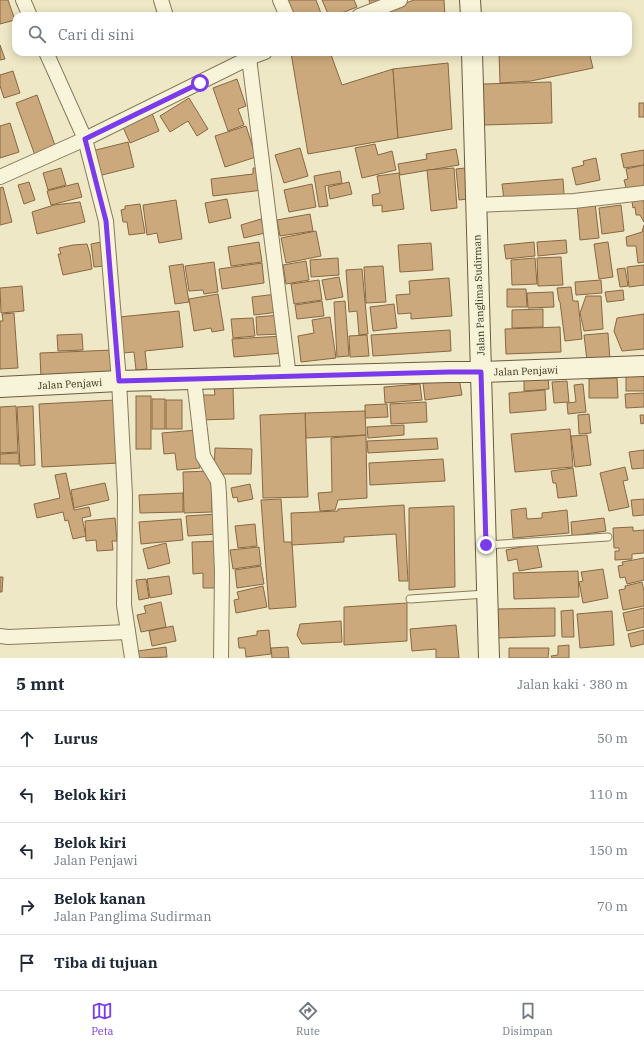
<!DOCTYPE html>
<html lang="id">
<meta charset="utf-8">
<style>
:root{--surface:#fff;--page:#f2f2f3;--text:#1f2937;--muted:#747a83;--line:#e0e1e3;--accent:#7c3aed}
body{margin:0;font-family:"IBM Plex Serif",serif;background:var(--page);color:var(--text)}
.stop{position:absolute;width:12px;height:12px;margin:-9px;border:3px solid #7c3aed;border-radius:50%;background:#fff}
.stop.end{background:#7c3aed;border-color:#fff;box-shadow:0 1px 4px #0008}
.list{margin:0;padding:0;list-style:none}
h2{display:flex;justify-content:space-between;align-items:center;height:52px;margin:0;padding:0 16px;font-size:17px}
h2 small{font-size:13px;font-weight:400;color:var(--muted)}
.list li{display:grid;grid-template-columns:26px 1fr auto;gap:12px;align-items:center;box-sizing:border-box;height:56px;padding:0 16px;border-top:1px solid var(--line)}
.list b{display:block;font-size:15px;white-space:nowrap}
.list p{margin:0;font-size:13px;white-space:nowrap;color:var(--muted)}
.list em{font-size:13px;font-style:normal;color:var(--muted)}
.icon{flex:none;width:22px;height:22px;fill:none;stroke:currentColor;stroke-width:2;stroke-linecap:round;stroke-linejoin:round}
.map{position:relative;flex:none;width:644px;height:658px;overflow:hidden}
.search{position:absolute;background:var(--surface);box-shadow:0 2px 10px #0003;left:12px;right:12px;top:12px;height:44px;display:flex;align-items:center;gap:10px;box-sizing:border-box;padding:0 14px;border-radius:12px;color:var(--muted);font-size:15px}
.sheet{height:332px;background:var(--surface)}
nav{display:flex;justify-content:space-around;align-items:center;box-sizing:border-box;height:56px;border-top:1px solid var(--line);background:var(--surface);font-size:11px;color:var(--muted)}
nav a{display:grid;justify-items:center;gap:2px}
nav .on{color:var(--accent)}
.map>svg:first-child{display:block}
</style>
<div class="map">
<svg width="644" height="658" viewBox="0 0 644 658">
<rect width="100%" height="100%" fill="#eee8c6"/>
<!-- building -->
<g fill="#cba97c" stroke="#886842">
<polygon points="0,0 8,0 15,20 0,24"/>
<polygon points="284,0 316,0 322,16 290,16"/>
<polygon points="322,0 354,0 357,7 334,16 329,16"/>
<polygon points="369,0 383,0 370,4"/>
<polygon points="414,0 444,0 445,16 391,16 389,9"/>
<polygon points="0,45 5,59 0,60"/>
<polygon points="293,52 330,52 342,85 393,69 398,138 308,154 291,53"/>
<polygon points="499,52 589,52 593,68 531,81 500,83"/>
<polygon points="448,63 452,129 398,138 393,69"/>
<polygon points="13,71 20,93 4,98 0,86 0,75"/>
<polygon points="237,79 246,106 238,109 244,125 228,131 213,88"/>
<polygon points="551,82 552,123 484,125 483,84"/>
<polygon points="37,95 57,151 36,158 16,103"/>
<polygon points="189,98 208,129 197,136 188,121 170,132 160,116"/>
<rect x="639" y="103" width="5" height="14"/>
<polygon points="152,113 159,131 130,143 122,125"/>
<polygon points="10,123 19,152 0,158 0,126"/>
<polygon points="246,126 256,157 225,167 215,136"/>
<polygon points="128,142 134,167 98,176 92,151"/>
<polygon points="375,144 378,155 392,151 396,170 362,178 355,148"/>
<polygon points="300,148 308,176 284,183 275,155"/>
<polygon points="456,149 459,165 400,175 398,164 427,159 426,154"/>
<polygon points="644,150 644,165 624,168 621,154"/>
<polygon points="596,158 600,180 576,185 572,168 584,165 583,161"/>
<polygon points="644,165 644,188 627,191 624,180 628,179 626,169"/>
<polygon points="61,168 66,185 48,190 43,173"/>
<polygon points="253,168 260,168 263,190 213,196 211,179 253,174"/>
<polygon points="454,168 457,208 431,211 427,170"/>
<polygon points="465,168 468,199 459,200 456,169"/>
<polygon points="340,171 342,183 325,186 328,206 319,207 314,176"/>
<polygon points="399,173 404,209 382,212 382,205 373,206 372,195 380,193 377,176"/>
<polygon points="563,179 564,195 504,200 502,184"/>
<polygon points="29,182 35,200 24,204 18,185"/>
<polygon points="349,182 352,194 330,199 328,187"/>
<polygon points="78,183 82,197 51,205 47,191"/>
<polygon points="312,184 316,207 289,212 284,190"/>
<polygon points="3,187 12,222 0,225 0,188"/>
<polygon points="644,194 644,222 640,215 636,215 635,207 633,208 631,195"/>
<polygon points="227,199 231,218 209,223 205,203"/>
<polygon points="176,200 182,239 159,243 157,233 147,235 143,205"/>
<polygon points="80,202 85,222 37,234 32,212 54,205"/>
<polygon points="595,203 599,238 580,240 577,204"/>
<polygon points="140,204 145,233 129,235 127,222 123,222 121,210 125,209 125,206"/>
<polygon points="621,205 624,231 602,234 599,208"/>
<polygon points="310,214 313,231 280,236 277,220"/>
<polygon points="261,219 265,233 244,238 241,225"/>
<polygon points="644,225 644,262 638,263 636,246 627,246 626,237 642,232"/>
<polygon points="316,231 321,256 286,263 281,238"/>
<polygon points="566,240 567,253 538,256 537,242"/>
<polygon points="101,242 105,266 94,267 91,244"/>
<polygon points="259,242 262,262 231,266 228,247"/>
<polygon points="534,242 535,256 506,259 504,245"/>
<polygon points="608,242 613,277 599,279 594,244"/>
<polygon points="431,243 433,270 400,272 398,245"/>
<polygon points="87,244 90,254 92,269 63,275 58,254 61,254 59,248 73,245"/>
<polygon points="561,257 563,285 538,286 537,258"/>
<polygon points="338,258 339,275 311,277 310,260"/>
<polygon points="535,258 537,284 512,285 511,260"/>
<polygon points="306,261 309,280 286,284 283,265"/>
<polygon points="214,262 218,292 204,294 203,290 189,291 185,266"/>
<polygon points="262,263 264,283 222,289 219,269"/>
<polygon points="183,264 189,302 175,304 169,266"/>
<polygon points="644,265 644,285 629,287 627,267"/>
<polygon points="383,266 386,302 366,303 364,267"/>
<polygon points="625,268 628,286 620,287 617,269"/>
<polygon points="362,269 368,334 359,335 357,311 349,312 346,270"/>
<polygon points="339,277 343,297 326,300 322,280"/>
<polygon points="449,278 452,316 411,319 411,313 398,314 396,295 410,294 409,281"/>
<polygon points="319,280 322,300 294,304 291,284"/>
<polygon points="601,280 602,293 576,295 575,282"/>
<polygon points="22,286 24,311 1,313 0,288"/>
<polygon points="571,287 573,301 578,301 582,339 565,341 560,302 559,301 557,288"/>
<polygon points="507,289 526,289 527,307 507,307"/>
<polygon points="623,290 624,300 607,302 605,292"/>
<polygon points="553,292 554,307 528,308 527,293"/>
<polygon points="218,294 224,330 212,332 211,328 194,331 189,299"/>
<polygon points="277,294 279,312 254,315 252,297"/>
<polygon points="586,296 601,296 603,329 584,331 580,313"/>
<polygon points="322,301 324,316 297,319 295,305"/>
<polygon points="345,301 349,356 337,357 334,302"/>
<polygon points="394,304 397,328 373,331 370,307"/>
<polygon points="543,309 543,327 512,328 512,310"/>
<polygon points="179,311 183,347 145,351 147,369 136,370 134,352 123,353 119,317"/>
<polygon points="14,313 18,368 0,369 0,321 3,321 2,314"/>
<polygon points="644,314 644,349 622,351 614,331 617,318"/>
<polygon points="280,315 281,334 257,335 256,317"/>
<polygon points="330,317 336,358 301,362 298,336 314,333 312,320"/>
<polygon points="253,318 255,336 233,338 231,319"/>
<polygon points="560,327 561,352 506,354 505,329"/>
<polygon points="450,330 451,351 373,356 371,335"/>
<polygon points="608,333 610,360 587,361 584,335"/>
<polygon points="82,334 83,350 58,351 57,335"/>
<polygon points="367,335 369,356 350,357 349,336"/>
<polygon points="283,336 284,353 234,357 232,339"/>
<polygon points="113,350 114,376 41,378 40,353"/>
<rect x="626" y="376" width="18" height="15"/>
<polygon points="459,378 462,395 425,400 423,383"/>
<polygon points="548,378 549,389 524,391 524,380"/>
<polygon points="617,378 618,398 589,398 589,379"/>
<polygon points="567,381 569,402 554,403 552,382"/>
<polygon points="420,384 422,400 385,403 384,387"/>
<polygon points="583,384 586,412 568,414 567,403 576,402 574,385"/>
<polygon points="214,387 233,387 234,419 199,420 199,395 215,395"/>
<polygon points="545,390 546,410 510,413 509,393"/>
<polygon points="644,393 644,407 626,408 625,394"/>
<rect x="136" y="396" width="15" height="53"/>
<rect x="152" y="399" width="13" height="30"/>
<polygon points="116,400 119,463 42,467 39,404"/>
<rect x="166" y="400" width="16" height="29"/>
<polygon points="426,402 427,422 391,424 390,404"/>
<polygon points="387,404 388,417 365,418 365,405"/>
<polygon points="16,406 18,452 0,453 0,407"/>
<polygon points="33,406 35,465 20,466 17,407"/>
<polygon points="365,411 366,435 306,438 305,413"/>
<polygon points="305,413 308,497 263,498 260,415"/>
<polygon points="589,414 591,433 579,434 578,415"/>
<polygon points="640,415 644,415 644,423 641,424"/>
<polygon points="404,425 404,435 368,438 367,427"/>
<polygon points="570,429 573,467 515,472 511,434"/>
<polygon points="197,430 200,468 177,470 175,453 164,454 162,433"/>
<polygon points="366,435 367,498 338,500 335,510 320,511 318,493 332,492 331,438"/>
<polygon points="587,435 591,465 575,467 571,436"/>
<polygon points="437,438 438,449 368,453 367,441"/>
<polygon points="215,448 252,449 251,474 214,474"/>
<polygon points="644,450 644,468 632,469 629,452"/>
<polygon points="19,453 19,464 0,464 0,454"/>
<polygon points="443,459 445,481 370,485 369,463"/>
<polygon points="625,467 628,480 623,481 629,507 609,511 600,473"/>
<polygon points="573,468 577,496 558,498 556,483 553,483 551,471"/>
<polygon points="211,471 212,512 184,513 183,472"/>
<polygon points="66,473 74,510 89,507 91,516 82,518 86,536 73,539 68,520 65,521 63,512 37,518 34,504 60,498 55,475"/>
<polygon points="105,483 109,500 74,508 71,490"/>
<polygon points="250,484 253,499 238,502 237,497 233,498 231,488"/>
<polygon points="183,493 183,512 140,513 139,495"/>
<polygon points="281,499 284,542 292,542 296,607 269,609 261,500"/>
<polygon points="644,499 644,515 633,516 631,500"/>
<polygon points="404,505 408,581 399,581 396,534 344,537 344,542 292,545 291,513 338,511 338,509"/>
<polygon points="454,506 455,587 409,590 409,508"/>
<polygon points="526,508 527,519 542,518 542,513 567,510 569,533 513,538 511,510"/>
<polygon points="217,514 219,534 188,536 186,516"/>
<polygon points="115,518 117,541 112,541 113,550 97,551 96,540 86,541 85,521"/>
<polygon points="604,518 606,531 572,536 571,522"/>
<polygon points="181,519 183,540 141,544 139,522"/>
<polygon points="255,524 257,546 238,548 235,526"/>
<polygon points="633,527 633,531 644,530 644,553 632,554 632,559 615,560 615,551 619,551 619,548 614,548 613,528"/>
<polygon points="219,541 221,588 203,588 203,573 193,574 192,542"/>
<polygon points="166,543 170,563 148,569 143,549"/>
<polygon points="537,544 542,567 519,571 517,559 508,561 506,550"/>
<polygon points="259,547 261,565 233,569 230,550"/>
<polygon points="644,558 644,580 627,584 625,577 620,578 618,566 623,565 622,562"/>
<polygon points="261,566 264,584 237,588 235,570"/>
<polygon points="603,569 608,598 583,603 579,582 583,581 581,572"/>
<polygon points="578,571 579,597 514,599 513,573"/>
<polygon points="169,576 172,594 150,598 147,579"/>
<polygon points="0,577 3,577 2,592 0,592"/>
<polygon points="146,579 149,598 139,600 136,580"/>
<polygon points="642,582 644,591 644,606 623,610 619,590 625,589 625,586"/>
<polygon points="263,586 267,607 236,613 234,600 239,599 237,592"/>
<polygon points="161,602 166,627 141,632 137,615 146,613 144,606"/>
<polygon points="407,603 407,641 344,645 344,607"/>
<polygon points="555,608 555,636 498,638 497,609"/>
<polygon points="644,608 644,627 627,631 623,613"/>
<polygon points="573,610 574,637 562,637 561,611"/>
<polygon points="612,611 614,645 580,648 577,614"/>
<polygon points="341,621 342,642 302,644 297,635 300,624"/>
<polygon points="456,625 459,658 436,658 436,649 412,651 410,629"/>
<polygon points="173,626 176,641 152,646 149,631"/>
<polygon points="269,630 271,654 246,657 245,648 239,648 238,638 257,635 257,631"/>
<polygon points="644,630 644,644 631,647 628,634"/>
<polygon points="569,645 569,658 552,658 551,656 558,655 558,646"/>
<polygon points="166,647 167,657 139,658 138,651"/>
<polygon points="288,647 289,658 272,658 271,648"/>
<polygon points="509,648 549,648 548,658 509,658"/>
</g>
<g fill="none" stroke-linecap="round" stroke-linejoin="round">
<defs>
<g id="lane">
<polyline points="487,545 608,537"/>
<polyline points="410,599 486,594"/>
</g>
<g id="street">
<polyline points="23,0 30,16"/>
<polyline points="161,0 166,16"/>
<polyline points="280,0 287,16"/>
<polyline points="359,16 400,0"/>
<polyline points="46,52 85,139 106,221 119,381 125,495 124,605 132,658"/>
<polyline points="249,58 289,377"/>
<polyline points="0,177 85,139 249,58 265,52"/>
<polyline points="476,205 574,201 644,193"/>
<polyline points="194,379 203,456 218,481 219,494 222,572 221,658"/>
<polyline points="0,636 8,637 128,632"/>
</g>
<g id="secondary">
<polyline points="470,0 471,16"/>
<polyline points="472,52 489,658"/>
<polyline points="0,387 119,381 449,372 481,372 644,366"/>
</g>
</defs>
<!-- lane casing -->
<use href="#lane" stroke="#897a5c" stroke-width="9"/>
<!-- street casing -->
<use href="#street" stroke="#897a5c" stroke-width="16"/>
<!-- secondary casing -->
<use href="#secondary" stroke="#6b5b3f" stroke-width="22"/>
<!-- lane -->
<use href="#lane" stroke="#f8f4d9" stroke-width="7"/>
<!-- street -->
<use href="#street" stroke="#f8f4d9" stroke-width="14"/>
<!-- secondary -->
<use href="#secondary" stroke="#f8f4d9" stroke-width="20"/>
</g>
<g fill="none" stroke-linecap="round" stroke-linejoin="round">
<!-- route -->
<polyline stroke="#7c3aed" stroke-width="5" points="200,83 85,139 106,221 119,381 449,372 481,372 486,545"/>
</g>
<g text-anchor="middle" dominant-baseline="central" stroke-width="3" stroke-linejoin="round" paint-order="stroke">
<!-- street labels -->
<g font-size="10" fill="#39301f" stroke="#f5f1d5">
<text transform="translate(479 295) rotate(-92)">Jalan Panglima Sudirman</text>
<text transform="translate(526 371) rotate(-2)">Jalan Penjawi</text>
<text transform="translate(70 384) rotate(-3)">Jalan Penjawi</text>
</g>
</g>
</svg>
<div class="stop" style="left:200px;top:83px"></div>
<div class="stop end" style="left:486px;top:545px"></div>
<div class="search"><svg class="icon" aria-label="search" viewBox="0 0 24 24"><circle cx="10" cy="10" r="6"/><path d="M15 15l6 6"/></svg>Cari di sini</div>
</div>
<section class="sheet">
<h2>5 mnt<small>Jalan kaki · 380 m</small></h2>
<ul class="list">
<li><svg class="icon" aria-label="ahead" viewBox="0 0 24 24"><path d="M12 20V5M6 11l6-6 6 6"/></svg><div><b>Lurus</b></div><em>50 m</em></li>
<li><svg class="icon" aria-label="left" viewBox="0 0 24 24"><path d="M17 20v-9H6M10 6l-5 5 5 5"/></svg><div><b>Belok kiri</b></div><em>110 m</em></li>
<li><svg class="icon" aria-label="left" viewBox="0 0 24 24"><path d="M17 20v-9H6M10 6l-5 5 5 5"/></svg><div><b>Belok kiri</b><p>Jalan Penjawi</p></div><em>150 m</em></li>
<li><svg class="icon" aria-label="right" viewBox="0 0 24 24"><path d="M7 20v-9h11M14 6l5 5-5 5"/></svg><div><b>Belok kanan</b><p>Jalan Panglima Sudirman</p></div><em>70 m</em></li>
<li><svg class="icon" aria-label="arrive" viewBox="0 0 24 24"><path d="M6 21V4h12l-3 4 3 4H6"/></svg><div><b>Tiba di tujuan</b></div></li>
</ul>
</section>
<nav>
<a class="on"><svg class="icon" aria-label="map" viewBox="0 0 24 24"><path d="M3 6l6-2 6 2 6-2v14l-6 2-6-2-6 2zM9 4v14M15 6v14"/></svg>Peta</a>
<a><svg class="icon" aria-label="directions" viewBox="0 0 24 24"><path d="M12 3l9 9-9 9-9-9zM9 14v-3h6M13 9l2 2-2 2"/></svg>Rute</a>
<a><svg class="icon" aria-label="saved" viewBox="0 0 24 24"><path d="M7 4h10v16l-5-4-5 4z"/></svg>Disimpan</a>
</nav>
